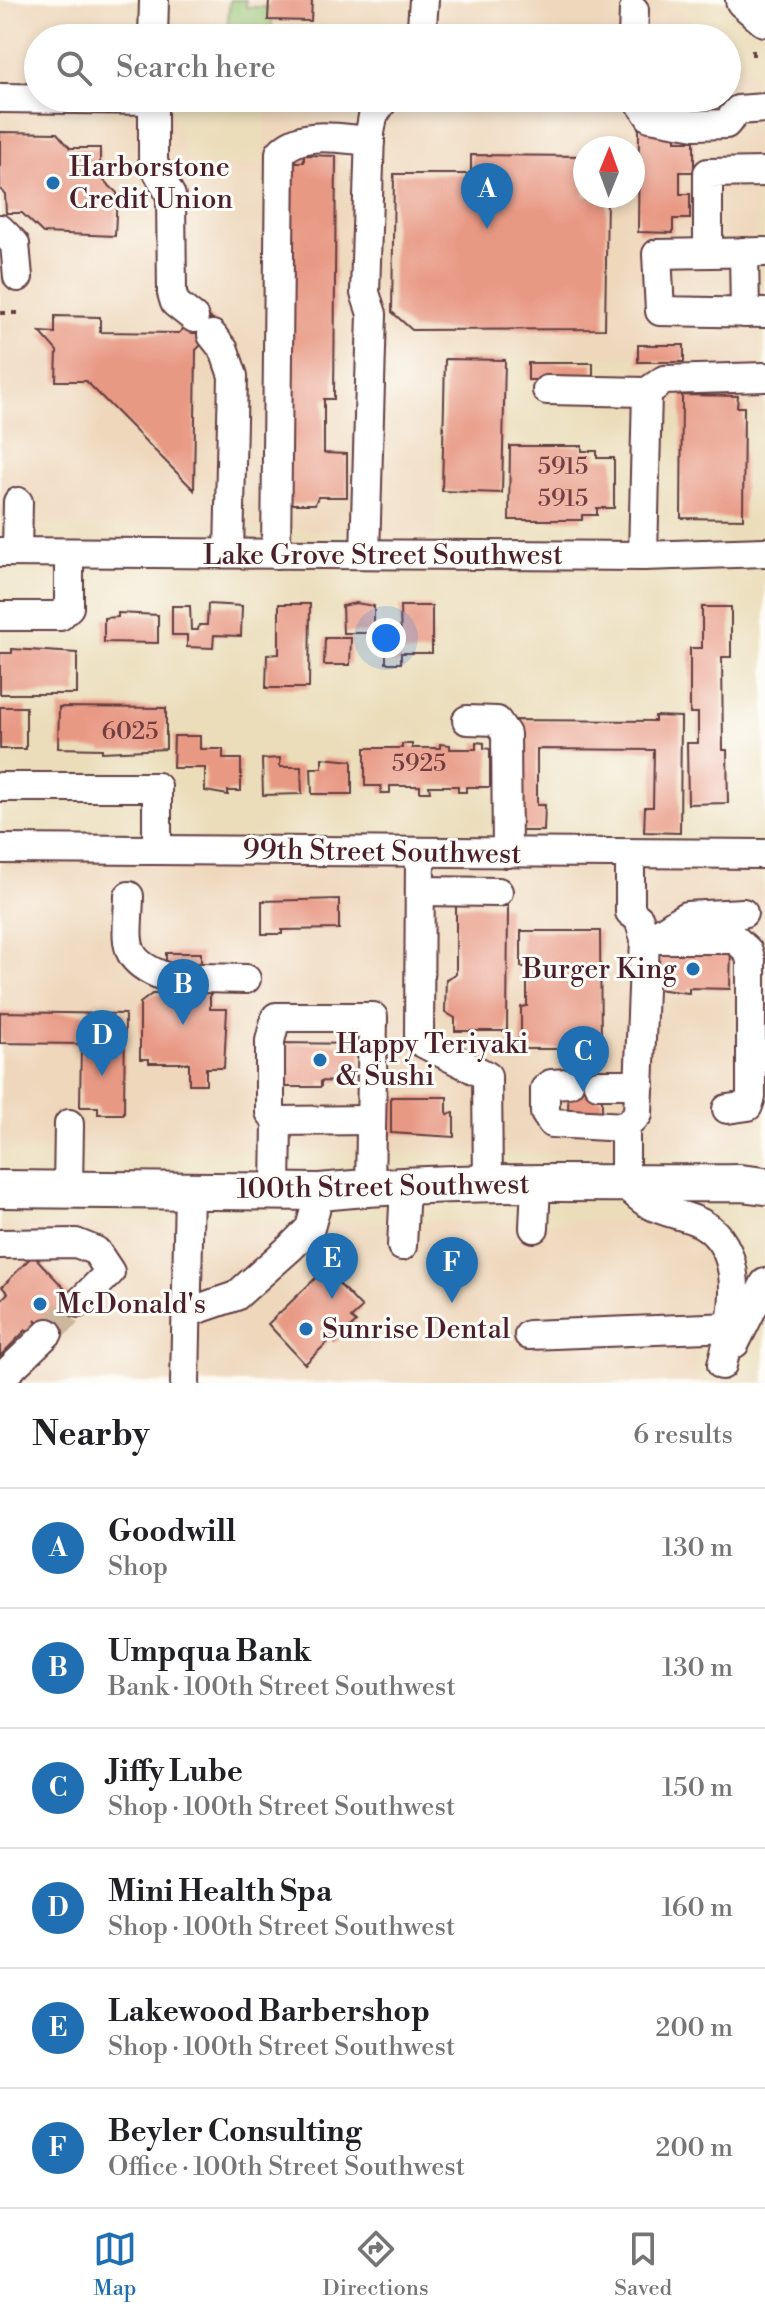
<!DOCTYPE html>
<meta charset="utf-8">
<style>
:root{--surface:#fff;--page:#f6f6f6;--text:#202124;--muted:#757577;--line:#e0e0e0;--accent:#1f6fb2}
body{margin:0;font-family:"Libre Bodoni",serif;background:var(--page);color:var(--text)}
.compass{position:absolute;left:573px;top:136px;width:72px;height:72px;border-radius:50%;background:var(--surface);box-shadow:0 4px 12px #0003;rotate:1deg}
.you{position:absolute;left:386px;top:638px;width:28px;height:28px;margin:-20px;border:6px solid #fff;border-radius:50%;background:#1a73e8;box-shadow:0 0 0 12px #1a73e833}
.badge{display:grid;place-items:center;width:52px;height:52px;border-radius:50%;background:var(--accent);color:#fff;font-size:26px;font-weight:700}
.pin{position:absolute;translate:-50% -66px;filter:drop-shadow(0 2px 4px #0008)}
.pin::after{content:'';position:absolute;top:42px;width:28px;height:24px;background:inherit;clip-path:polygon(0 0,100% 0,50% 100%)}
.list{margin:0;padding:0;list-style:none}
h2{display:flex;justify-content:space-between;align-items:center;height:104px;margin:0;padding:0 32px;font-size:34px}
h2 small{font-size:26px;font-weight:400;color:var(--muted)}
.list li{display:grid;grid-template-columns:52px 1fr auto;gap:24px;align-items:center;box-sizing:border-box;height:120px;padding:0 32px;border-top:2px solid var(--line)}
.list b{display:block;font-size:30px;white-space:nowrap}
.list p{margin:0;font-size:26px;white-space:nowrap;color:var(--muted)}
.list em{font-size:26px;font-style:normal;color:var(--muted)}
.icon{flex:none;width:44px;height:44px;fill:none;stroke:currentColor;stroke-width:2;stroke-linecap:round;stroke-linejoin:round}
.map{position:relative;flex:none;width:765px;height:1383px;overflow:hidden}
.search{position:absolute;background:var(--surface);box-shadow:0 4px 12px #0003;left:24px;right:24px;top:24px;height:88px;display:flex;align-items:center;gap:20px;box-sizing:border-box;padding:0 28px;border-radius:44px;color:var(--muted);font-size:30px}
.sheet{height:824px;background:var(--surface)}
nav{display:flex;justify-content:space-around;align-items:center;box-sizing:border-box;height:112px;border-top:2px solid var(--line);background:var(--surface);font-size:22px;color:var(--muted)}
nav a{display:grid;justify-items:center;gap:4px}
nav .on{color:var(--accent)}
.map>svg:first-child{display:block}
</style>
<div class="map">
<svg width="765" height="1383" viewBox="0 0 765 1383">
<rect width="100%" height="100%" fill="#fdfcf7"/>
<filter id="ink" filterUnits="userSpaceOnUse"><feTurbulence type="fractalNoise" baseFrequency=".0125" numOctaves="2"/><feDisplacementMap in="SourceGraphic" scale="16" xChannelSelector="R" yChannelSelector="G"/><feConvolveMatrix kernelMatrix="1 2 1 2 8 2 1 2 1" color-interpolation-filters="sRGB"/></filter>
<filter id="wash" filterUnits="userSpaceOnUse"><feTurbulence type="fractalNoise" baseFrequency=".006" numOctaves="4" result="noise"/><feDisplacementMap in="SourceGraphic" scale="32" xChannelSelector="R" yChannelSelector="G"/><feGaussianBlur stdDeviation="1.8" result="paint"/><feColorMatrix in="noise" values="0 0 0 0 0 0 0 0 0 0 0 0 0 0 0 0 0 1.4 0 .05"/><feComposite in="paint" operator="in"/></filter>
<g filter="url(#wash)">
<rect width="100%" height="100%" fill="#ebddba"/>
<!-- built -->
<g fill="#eed7bb" fill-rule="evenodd">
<path d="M0,0H133V38H38V98H166L190,164L263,165L266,98H727V50L754,73L762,413H635V357L437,356L436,539L264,527L0,525ZM585,148H633V196H585Z"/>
<polygon points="164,0 669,0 713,38 163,38"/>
<polygon points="0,859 725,864 747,872 763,885 760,1124 722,1154 0,1150"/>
<polygon points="656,1221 683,1227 699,1237 716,1261 720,1281 697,1352 696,1383 0,1383 0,1224"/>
</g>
<!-- green -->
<polygon fill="#96c270" stroke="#70704e" stroke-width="2" points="230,0 246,0 246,7 272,7 272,38 226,38"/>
<g id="blocks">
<!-- building -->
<g fill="#e89984">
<polygon points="269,0 312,0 311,21 268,20"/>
<polygon points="201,31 227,32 226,38 200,38"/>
<polygon points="669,98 715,98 711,103 712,112 682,116 670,104 673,101"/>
<polygon points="639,129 676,129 676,141 694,141 694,172 680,172 680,194 690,194 690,219 673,219 673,233 638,232"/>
<polygon points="0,132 57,133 70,148 100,148 100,177 117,193 115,236 43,233 22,213 6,213 5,194 0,189"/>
<polygon points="304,155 336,156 334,399 324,399 324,453 347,454 347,497 318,497 315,504 284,504 287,162 304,162"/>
<polygon points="471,155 585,156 585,196 607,196 605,329 412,330 392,312 394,174 471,174"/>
<polygon points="203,310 219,327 196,350 194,490 86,381 56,381 57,351 40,332 55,333 55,316 100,317 100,332 179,333"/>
<rect x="638" y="345" width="46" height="17"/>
<polygon points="445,359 505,360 502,493 442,491"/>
<rect x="528" y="363" width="65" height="17"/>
<polygon points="682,395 738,396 737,407 744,407 743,519 681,518"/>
<polygon points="510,446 582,446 582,451 597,451 597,458 614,458 614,508 597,508 597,515 582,515 582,520 509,520"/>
<polygon points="356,603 374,606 374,633 343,633 342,606"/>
<polygon points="208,604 242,606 241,636 214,635 213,648 187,647 187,635 172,635 172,606 190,606 191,630 198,630 199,625 207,625"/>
<polygon points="279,604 310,604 309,688 266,688 267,655 279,654"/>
<polygon points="400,606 432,606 432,653 401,653 401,663 386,663 386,641 401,641"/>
<polygon points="702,607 731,607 731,657 722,657 723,750 727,750 728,803 688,804 687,743 698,743 698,713 690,713 690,648 702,648"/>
<polygon points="118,613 158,615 158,643 104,642 104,618 118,617"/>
<polygon points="325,638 351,638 350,665 324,665"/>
<polygon points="12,649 77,653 77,694 0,694 0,653 12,653"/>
<rect x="0" y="707" width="26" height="42"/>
<polygon points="59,707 166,708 166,749 102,752 102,749 58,748"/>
<polygon points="655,716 681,717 680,833 644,832 645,807 653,807 654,750 537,749 537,805 545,805 544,831 510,831 511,720 655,721"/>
<polygon points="174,736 200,736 200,749 223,749 223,759 241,759 241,791 228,791 228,795 205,791 205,768 173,768"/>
<polygon points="476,742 484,743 484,748 490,749 490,787 466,787 466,792 458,792 458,786 429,786 430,792 420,792 420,786 390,786 390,793 381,793 381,786 365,786 365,748 402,748 402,744 412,744 412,748 440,748 440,744 450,745 450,749 476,749"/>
<polygon points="280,758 280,767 301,767 302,794 263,795 262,759"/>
<polygon points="322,758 352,761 352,794 312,794 311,768 322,768"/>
<polygon points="339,899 339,929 282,930 282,934 262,934 262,901"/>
<polygon points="456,905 508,906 507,1031 455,1031 455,1018 445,1012 446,979 456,974"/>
<polygon points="521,931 600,931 601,1049 521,1049 521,1007 527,1006 527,967 521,967"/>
<polygon points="731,946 730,989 689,988 689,993 656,989 656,950"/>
<polygon points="166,953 201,953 201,993 210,993 210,1009 227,1009 224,1068 206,1068 206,1084 189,1084 189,1063 149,1063 149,1059 140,1059 140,1003 152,994 166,994"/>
<polygon points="0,1012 125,1014 124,1114 98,1114 98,1107 80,1107 81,1044 0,1043"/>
<polygon points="279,1043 361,1044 361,1076 340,1075 340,1082 321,1081 321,1087 278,1087"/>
<polygon points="569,1069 598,1070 597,1099 602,1099 602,1113 568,1112"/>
<polygon points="391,1097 447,1097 447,1114 454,1113 454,1137 391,1133"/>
<polygon points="33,1255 81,1306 51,1336 35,1320 41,1330 33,1338 26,1330 0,1356 0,1301 8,1293 2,1287"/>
<polygon points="325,1269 362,1308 351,1318 356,1322 335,1343 331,1339 305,1364 268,1324"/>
</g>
</g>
</g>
<g filter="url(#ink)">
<use href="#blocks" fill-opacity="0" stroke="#623c40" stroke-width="2"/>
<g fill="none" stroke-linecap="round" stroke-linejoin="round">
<!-- minor-tunnel -->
<polyline stroke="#cbb79d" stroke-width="28" stroke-dasharray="28 14" stroke-linecap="butt" points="48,1333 79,1303"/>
<defs>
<g id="minor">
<polyline points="153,38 154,0"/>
<polyline points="421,38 424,0"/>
<polyline points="633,38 634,10"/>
<polyline points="0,98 153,100"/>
<polyline points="153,98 153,163 171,196 172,293 175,303 194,318"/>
<polyline points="637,98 650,117 695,125 726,124 738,110 765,108"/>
<polyline points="0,229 15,244 18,277"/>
<polyline points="744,252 745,313"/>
<polyline points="765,252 657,254 660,311 765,313"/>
<polyline points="708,253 708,173 765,172"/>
<polyline points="212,335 224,350 233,376 229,553"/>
<polyline points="547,390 647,392 664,380 765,377"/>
<polyline points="0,552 643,556 765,552"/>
<polyline points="17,552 18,502"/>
<path d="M276,554L280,153C301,129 341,139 370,141"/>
<polyline points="365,554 372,314 365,293 370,133 373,116 385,98"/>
<polyline points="643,556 647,392"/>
<polyline points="0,616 60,616 69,607 69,553"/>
<polyline points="467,720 497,721 506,734 507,853"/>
<polyline points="0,787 157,787 157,850"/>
<polyline points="0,849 765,854"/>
<polyline points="420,853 419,1041 487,1076 488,1184"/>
<path d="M630,854V912L639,919L645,939L638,1114L625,1127V1185C633,1191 641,1200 649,1204C665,1213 685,1215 701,1223C750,1250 733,1322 722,1365"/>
<polyline points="420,891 498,892"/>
<path d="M129,896C128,941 118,960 166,977"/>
<polyline points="650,939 686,916 743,913"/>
<polyline points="651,939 735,939 748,951 751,961 751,1097 748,1106 727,1109"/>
<polyline points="201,978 246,979"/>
<polyline points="569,1083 551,1084 545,1089 545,1113 552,1123 625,1127"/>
<polyline points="598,1084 640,1084"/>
<polyline points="277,1121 270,1112 270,1041 276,1017 373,1017 370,1187"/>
<polyline points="68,1189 69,1124"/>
<polyline points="276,1191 277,1121 370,1120"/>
<polyline points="534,1228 536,1184"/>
<polyline points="0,1244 76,1243 96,1251 110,1272 79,1303"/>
<polyline points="402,1246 405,1186"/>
<polyline points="186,1313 236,1296 291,1247 310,1228 320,1192"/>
<polyline points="529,1335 732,1327"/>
<polyline points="735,1343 765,1283"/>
<polyline points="0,1379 48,1333"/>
<polyline points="185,1383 189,1190"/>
</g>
<g id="major">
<polyline points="744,0 765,18"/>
<path d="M0,1189L320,1192C459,1178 600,1185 740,1183L765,1186"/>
</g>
</defs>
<!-- minor casing -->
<use href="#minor" stroke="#623c40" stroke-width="32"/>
<!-- major casing -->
<use href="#major" stroke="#623c40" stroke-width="40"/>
<!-- path -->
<g stroke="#623c40" stroke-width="4" stroke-dasharray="6 6" stroke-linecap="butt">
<polyline points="753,50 753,56"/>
<polyline points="0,313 18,313"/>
</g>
<!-- minor -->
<use href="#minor" stroke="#fff" stroke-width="28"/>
<!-- major -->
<use href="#major" stroke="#fff" stroke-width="36"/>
</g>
</g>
<!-- markers -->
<g fill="#1f6fb2" stroke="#fdfcf7" stroke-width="3">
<circle cx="53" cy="183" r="8"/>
<circle cx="693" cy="969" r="8"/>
<circle cx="320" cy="1060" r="8"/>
<circle cx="40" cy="1304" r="8"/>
<circle cx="306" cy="1329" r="8"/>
</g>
<g text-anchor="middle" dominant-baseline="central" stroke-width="6" stroke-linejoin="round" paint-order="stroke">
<!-- number labels -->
<g font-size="24" fill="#723e41">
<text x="563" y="467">5915</text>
<text x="563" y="499">5915</text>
<text x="130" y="732">6025</text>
<text x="419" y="764">5925</text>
</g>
<!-- poi labels -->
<g font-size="28" fill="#4a1f2b" stroke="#fdfcf7" text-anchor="start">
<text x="69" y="167">Harborstone<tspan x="69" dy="32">Credit Union</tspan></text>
<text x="677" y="969" text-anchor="end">Burger King</text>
<text x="336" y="1044">Happy Teriyaki<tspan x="336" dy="32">&amp; Sushi</tspan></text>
<text x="56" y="1304">McDonald's</text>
<text x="322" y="1329">Sunrise Dental</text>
</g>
<!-- street labels -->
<g font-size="28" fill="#4a1f2b" stroke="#fdfcf7">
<text x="383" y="555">Lake Grove Street Southwest</text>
<text transform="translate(382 852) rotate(1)">99th Street Southwest</text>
<text transform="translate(383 1187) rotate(-1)">100th Street Southwest</text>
</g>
</g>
</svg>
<svg class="compass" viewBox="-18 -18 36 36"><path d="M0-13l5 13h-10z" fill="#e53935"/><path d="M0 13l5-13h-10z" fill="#757577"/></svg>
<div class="you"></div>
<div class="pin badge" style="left:487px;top:229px">A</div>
<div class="pin badge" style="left:183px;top:1025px">B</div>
<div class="pin badge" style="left:583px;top:1092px">C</div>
<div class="pin badge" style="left:102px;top:1076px">D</div>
<div class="pin badge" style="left:332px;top:1299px">E</div>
<div class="pin badge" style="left:452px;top:1303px">F</div>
<div class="search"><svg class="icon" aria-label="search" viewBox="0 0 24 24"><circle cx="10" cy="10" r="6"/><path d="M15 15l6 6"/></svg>Search here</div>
</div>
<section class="sheet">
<h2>Nearby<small>6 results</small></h2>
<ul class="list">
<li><span class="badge">A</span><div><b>Goodwill</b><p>Shop</p></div><em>130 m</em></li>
<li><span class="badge">B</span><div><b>Umpqua Bank</b><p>Bank · 100th Street Southwest</p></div><em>130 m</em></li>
<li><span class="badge">C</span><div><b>Jiffy Lube</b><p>Shop · 100th Street Southwest</p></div><em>150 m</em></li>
<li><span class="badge">D</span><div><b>Mini Health Spa</b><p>Shop · 100th Street Southwest</p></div><em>160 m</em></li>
<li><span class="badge">E</span><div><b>Lakewood Barbershop</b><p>Shop · 100th Street Southwest</p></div><em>200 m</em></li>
<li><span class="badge">F</span><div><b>Beyler Consulting</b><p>Office · 100th Street Southwest</p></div><em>200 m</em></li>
</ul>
</section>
<nav>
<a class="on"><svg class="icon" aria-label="map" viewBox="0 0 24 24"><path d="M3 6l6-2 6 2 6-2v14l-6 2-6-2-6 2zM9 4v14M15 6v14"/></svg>Map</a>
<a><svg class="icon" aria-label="directions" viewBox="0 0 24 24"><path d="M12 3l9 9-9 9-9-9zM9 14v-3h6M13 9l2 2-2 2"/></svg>Directions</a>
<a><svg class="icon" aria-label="saved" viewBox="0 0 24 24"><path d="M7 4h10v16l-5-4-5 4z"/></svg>Saved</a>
</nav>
